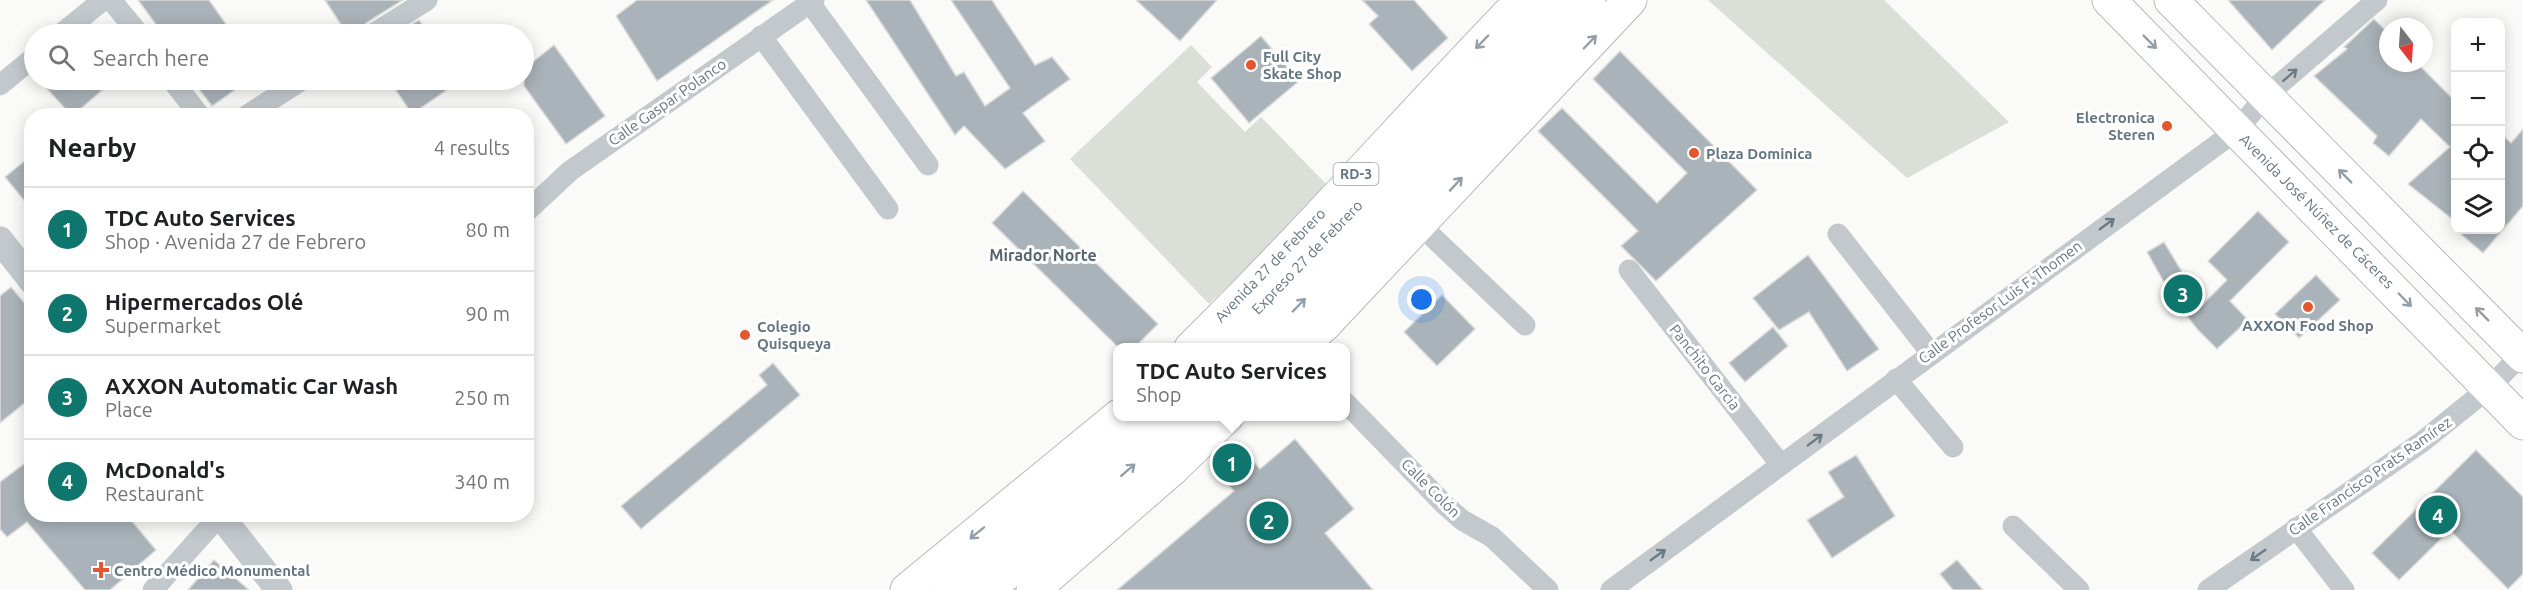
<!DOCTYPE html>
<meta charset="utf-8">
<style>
:root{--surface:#fff;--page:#f6f6f6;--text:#202124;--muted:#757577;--line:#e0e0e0;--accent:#0f766e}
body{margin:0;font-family:Ubuntu,sans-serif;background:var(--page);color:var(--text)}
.controls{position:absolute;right:18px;top:18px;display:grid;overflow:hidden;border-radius:12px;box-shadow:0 3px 15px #0003}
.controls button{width:54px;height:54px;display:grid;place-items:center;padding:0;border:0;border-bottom:2px solid var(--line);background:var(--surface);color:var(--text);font:30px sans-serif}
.compass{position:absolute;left:2379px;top:18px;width:54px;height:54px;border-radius:50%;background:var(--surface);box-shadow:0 3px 15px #0003;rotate:163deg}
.you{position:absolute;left:1422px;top:300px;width:21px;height:21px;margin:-15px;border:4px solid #fff;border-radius:50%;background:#1a73e8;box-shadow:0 0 0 9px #1a73e833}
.badge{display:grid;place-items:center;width:39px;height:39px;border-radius:50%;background:var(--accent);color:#fff;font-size:20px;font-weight:700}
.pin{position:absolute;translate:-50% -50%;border:3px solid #fff;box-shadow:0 2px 6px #0006}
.popup{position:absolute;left:1113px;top:343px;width:237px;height:78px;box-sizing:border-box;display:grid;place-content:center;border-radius:12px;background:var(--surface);filter:drop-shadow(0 2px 4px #0005);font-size:20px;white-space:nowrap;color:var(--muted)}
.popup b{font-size:22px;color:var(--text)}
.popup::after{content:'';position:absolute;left:50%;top:100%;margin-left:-12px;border:12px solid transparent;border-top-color:var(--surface)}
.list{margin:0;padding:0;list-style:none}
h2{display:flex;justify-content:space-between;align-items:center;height:78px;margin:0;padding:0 24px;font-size:26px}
h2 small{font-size:20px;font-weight:400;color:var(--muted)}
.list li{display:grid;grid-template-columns:39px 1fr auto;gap:18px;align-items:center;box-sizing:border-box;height:84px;padding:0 24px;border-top:2px solid var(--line)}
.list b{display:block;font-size:22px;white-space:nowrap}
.list p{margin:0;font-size:20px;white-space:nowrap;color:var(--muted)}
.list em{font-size:20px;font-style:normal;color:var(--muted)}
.icon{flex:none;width:33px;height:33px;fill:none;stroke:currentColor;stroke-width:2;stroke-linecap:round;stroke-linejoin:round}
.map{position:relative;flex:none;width:2523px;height:590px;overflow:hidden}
.search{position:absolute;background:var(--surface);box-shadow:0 3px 15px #0003;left:24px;top:24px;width:510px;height:66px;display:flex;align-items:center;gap:15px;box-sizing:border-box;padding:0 21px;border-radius:33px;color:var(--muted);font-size:22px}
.panel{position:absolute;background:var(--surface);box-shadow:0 3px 15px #0003;left:24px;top:108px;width:510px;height:414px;border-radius:24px}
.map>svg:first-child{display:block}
</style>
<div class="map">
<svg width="2523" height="590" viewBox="0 0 2523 590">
<rect width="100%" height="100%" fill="#fafaf8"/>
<!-- green -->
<g fill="#dadfd7">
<polygon points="1708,0 1884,0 2009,122 1907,178"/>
<polygon points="1191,45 1212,67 1197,82 1245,132 1261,117 1330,188 1209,304 1070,159"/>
</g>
<!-- building -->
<g fill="#aab3b9" stroke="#dcdcda" stroke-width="1.5">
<polygon points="138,0 209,0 233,34 163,34"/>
<polygon points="325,0 403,0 366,23 360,34 347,34"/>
<polygon points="637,0 773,0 657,81 616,16"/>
<polygon points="866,0 910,0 956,76 964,72 985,106 1010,88 951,0 992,0 1035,65 1052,57 1070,79 1023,113 1045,141 1005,169 964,126 955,135"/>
<polygon points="1136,0 1217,0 1180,41"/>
<polygon points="1362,0 1414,0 1448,38 1412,71 1369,24 1378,16"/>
<polygon points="2228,0 2325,0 2272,50"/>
<polygon points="2374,19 2388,33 2388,63 2417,63 2456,102 2456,222 2408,184 2450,147 2421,119 2389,156 2373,143 2377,136 2314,76 2347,49 2344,47"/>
<polygon points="419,20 429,34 396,34"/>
<polygon points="1261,36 1299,81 1249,123 1211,78"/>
<polygon points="554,45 605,116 566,144 524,86 524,69"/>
<polygon points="1620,51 1757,190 1656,281 1621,246 1638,231 1538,131 1562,108 1657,203 1687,173 1593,79"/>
<polygon points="39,80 114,80 72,116"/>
<polygon points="192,80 249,80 212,106"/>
<polygon points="389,80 461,80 412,114"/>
<polygon points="2523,129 2523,206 2483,253 2456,230 2500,230 2500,133 2511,143"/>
<polygon points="32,155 32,210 5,177"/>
<polygon points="1023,191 1158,324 1134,348 1119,348 992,223"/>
<polygon points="2258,211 2289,242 2230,301 2248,320 2217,349 2198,330 2174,300 2147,252 2164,242 2202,305 2227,280 2208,261"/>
<polygon points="1808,255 1879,349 1847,371 1809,312 1779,330 1753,298"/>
<polygon points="2316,275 2340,300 2299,338 2275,314"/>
<polygon points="11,287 32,312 32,397 0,423 0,296"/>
<polygon points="1442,295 1475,329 1437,366 1404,332"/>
<polygon points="1773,327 1788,346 1745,382 1729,363"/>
<polygon points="773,363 800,395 641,529 621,506 767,385 759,375"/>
<polygon points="1295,439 1354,509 1325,533 1373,590 1117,590 1234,491 1212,466 1238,444 1260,469"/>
<polygon points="2476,450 2523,497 2523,574 2508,589 2450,530 2399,580 2372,553"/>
<polygon points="1856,455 1895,516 1832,558 1807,520 1844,497 1828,472"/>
<polygon points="32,458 32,514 126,514 156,550 110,590 85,590 27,522 7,537 0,529 0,482"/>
<polygon points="214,560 249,590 188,590"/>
<polygon points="1957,560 1983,590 1953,590 1940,574"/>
</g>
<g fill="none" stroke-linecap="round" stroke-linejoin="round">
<defs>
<g id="primary">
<polyline points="2109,0 2523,423"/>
<polyline points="2171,0 2523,356"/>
<path d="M1191,348C1305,236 1411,115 1522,0"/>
<polyline points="1299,348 1325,324 1630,0"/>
<polyline points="907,590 1119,416"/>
<polyline points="1033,590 1172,469 1227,416"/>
</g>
<g id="motorway">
<polyline points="1325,324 1389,236"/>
<polyline points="1218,348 1559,0"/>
<polyline points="1258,348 1589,0"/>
<polyline points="1106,511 1172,469"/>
<polyline points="950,590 1148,416"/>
<polyline points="987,590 1190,416"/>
</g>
</defs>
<!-- primary casing -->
<use href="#primary" stroke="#b5babe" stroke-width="35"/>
<!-- motorway casing -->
<use href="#motorway" stroke="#b4b9bd" stroke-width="35"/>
<!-- minor -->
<g stroke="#c3c8cc" stroke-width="21">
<polyline points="111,0 139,34"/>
<polyline points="810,3 928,165"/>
<polyline points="61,34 103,0"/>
<polyline points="373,34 427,0"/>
<polyline points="761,36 888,209"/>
<polyline points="172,80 200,116"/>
<polyline points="0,85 34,57"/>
<polyline points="246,116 302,80"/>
<polyline points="526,212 570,171 814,0"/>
<polyline points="1419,224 1525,325"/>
<polyline points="1838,234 1931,353"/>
<polyline points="1629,270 1781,465"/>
<polyline points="1896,379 1953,447"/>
<polyline points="1346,403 1445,505 1462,520 1492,537 1548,590"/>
<polyline points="2013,526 2079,590"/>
<polyline points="2296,528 2344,590"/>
<polyline points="153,590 221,514"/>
<polyline points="1611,590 2237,130 2266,96 2377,0"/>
<polyline points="2208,590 2422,442 2490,387 2523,353"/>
</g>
<!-- tertiary -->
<g stroke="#c3c8cc" stroke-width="27">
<polyline points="0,240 32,281"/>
<polyline points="219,514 279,590"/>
</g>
<!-- primary -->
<use href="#primary" stroke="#fff" stroke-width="33"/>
<!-- motorway -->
<use href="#motorway" stroke="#fff" stroke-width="33"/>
</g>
<!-- one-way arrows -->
<defs><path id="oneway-shaft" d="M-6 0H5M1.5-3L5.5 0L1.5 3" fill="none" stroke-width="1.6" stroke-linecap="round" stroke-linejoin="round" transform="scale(1.5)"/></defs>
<g stroke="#939fa8">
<use href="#oneway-shaft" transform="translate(1482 42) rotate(134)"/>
<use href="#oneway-shaft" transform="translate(1590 42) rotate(-46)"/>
<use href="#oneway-shaft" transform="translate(2150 42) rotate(45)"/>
<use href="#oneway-shaft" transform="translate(2345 176) rotate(-135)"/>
<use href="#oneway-shaft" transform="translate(1456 184) rotate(-47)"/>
<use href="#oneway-shaft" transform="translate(2405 300) rotate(46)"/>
<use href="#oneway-shaft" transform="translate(1299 305) rotate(-46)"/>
<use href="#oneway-shaft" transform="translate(2482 314) rotate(-135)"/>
<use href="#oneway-shaft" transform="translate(1128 470) rotate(-41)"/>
<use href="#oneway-shaft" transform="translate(977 533) rotate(141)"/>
</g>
<g stroke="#6a7a87">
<use href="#oneway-shaft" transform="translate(2290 75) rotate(-41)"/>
<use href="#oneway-shaft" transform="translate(2107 224) rotate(-36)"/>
<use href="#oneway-shaft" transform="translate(1815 440) rotate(-37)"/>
<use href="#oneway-shaft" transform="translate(1658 555) rotate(-36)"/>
<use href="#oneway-shaft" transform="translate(2258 555) rotate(145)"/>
</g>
<!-- markers -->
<g fill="#e4572e" stroke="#fff" stroke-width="2">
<circle cx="1251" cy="65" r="6"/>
<circle cx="2167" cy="126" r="6"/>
<circle cx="1694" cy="153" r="6"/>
<circle cx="2308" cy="307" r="6"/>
<circle cx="745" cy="335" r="6"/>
<path d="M98 561h6v6h6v6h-6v6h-6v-6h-6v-6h6z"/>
</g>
<g text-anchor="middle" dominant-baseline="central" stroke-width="6" stroke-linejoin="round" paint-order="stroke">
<!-- shield labels -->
<rect fill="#fff" stroke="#939fa8" stroke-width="1.5" x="1333.5" y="163" width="45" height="22" rx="4.5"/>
<g font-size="14" font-weight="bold" fill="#657683">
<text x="1356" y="174">RD-3</text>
</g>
<!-- poi labels -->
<g font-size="15" font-weight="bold" fill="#657683" stroke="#fff" text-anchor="start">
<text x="1263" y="56">Full City<tspan x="1263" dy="17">Skate Shop</tspan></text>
<text x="2155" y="117" text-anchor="end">Electronica<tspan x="2155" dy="17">Steren</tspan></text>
<text x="1706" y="153">Plaza Dominica</text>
<text x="2308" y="325" text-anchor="middle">AXXON Food Shop</text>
<text x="757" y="326">Colegio<tspan x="757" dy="17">Quisqueya</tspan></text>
<text x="114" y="570">Centro Médico Monumental</text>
</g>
<!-- street labels -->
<g font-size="15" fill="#657683" stroke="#fff">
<text transform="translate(667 102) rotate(-35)">Calle Gaspar Polanco</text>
<text transform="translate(2317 211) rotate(45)">Avenida José Núñez de Cáceres</text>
<text transform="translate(1307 257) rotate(-46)">Expreso 27 de Febrero</text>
<text transform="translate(1270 265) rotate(-46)">Avenida 27 de Febrero</text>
<text transform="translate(2000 302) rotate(-36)">Calle Profesor Luis F. Thomen</text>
<text transform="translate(1705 367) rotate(52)">Panchito Garcia</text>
<text transform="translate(2370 476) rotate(-35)">Calle Francisco Prats Ramírez</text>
<text transform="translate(1431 488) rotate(45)">Calle Colón</text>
</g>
<!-- neighbourhood labels -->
<g font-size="16" font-weight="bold" fill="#57646e" stroke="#fff">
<text x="1043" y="255">Mirador Norte</text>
</g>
</g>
</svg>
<div class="controls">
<button>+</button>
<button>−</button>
<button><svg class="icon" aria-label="locate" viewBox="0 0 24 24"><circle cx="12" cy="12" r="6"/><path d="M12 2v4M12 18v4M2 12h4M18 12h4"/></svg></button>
<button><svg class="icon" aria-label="layers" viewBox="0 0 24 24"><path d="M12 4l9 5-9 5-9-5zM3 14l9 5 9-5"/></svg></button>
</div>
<svg class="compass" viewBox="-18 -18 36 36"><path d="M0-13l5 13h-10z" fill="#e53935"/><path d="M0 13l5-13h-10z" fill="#757577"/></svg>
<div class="you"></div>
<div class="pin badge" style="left:1232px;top:463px">1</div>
<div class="popup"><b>TDC Auto Services</b>Shop</div>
<div class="pin badge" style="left:1269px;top:521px">2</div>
<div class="pin badge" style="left:2183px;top:294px">3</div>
<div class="pin badge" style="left:2438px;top:515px">4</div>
<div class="search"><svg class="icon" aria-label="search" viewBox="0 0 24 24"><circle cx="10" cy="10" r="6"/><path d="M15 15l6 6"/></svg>Search here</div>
<section class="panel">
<h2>Nearby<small>4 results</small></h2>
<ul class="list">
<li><span class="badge">1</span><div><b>TDC Auto Services</b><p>Shop · Avenida 27 de Febrero</p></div><em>80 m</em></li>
<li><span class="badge">2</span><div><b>Hipermercados Olé</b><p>Supermarket</p></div><em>90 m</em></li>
<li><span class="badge">3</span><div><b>AXXON Automatic Car Wash</b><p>Place</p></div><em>250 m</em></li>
<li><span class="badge">4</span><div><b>McDonald's</b><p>Restaurant</p></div><em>340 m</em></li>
</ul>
</section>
</div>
